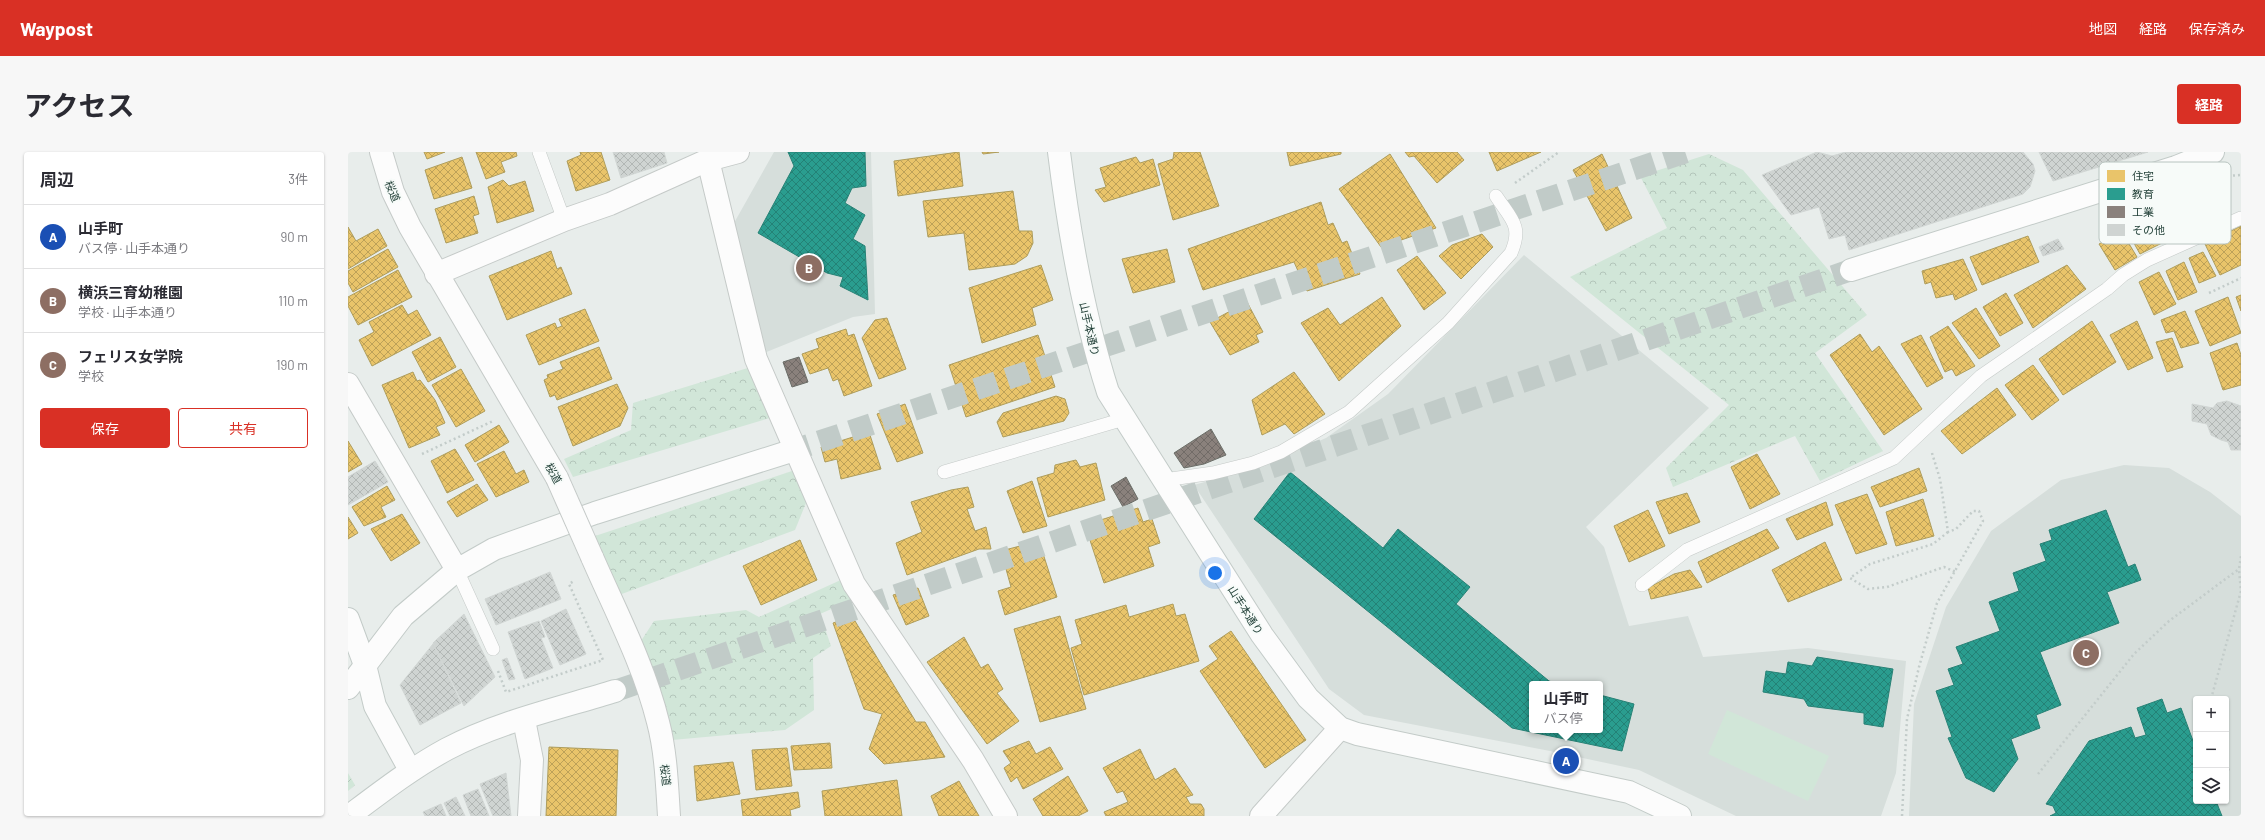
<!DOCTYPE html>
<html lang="ja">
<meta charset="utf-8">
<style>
:root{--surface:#fff;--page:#f7f7f7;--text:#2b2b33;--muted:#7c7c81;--line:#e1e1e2;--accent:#d93025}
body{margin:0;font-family:Barlow,"Noto Sans JP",sans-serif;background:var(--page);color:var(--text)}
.controls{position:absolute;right:12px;bottom:12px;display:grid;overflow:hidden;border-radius:4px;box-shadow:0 1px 3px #0004}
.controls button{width:36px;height:36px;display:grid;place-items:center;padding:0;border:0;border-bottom:1px solid var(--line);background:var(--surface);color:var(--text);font:20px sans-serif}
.you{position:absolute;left:867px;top:421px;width:14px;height:14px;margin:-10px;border:3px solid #fff;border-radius:50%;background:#1a73e8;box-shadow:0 0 0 6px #1a73e833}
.badge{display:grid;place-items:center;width:26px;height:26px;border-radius:50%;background:var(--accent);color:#fff;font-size:13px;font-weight:700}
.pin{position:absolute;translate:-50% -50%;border:2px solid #fff;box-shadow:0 1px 4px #0006}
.popup{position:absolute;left:1181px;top:529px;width:74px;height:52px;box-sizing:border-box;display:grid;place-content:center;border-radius:4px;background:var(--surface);filter:drop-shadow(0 1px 3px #0005);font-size:13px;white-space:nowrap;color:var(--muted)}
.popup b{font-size:15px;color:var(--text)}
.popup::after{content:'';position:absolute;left:50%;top:100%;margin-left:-8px;border:8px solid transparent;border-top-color:var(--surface)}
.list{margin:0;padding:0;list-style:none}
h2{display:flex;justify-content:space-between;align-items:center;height:52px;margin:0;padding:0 16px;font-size:17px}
h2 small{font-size:13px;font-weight:400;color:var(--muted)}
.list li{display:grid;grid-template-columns:26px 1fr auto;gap:12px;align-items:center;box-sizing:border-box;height:64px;padding:0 16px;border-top:1px solid var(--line)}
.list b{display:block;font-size:15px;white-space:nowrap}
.list p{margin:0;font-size:13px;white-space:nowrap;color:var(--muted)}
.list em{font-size:13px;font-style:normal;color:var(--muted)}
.actions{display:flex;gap:8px;padding:12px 16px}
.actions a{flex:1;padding:9px 0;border:1px solid var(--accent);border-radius:4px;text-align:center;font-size:14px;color:var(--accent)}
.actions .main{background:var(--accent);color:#fff}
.icon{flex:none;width:22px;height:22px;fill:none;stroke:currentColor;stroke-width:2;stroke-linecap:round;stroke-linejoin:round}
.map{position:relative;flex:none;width:1893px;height:664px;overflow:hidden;border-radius:4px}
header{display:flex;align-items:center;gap:24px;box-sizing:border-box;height:56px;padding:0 20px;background:var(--accent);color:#fff}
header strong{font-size:19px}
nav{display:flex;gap:22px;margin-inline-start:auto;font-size:14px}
.intro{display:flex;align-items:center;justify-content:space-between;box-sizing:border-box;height:96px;padding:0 24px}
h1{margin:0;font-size:28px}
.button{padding:10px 18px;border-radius:4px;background:var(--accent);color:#fff;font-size:14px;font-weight:700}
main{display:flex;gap:24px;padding:0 24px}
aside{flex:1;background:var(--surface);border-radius:4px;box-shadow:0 1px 3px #0004}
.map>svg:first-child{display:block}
</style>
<header>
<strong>Waypost</strong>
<nav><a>地図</a><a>経路</a><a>保存済み</a></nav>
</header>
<div class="intro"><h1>アクセス</h1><a class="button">経路</a></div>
<main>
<aside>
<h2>周辺<small>3件</small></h2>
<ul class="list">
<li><span class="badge" style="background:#1a4fb4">A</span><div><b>山手町</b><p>バス停 · 山手本通り</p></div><em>90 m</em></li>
<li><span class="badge" style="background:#8d6e63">B</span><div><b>横浜三育幼稚園</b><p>学校 · 山手本通り</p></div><em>110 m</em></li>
<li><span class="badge" style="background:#8d6e63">C</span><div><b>フェリス女学院</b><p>学校</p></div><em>190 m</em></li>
</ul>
<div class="actions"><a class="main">保存</a><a>共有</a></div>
</aside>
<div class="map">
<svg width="1893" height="664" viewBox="0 0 1893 664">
<defs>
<pattern id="forest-crowns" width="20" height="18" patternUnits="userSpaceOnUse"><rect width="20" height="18" fill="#d1e6d8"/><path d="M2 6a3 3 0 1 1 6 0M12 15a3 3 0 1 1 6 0" fill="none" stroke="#b3c6ba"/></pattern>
<pattern id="garden-furrows" width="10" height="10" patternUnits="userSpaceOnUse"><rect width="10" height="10" fill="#d1e6d8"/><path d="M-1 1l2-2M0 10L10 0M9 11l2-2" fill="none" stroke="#b3c6ba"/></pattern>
<pattern id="homes-cross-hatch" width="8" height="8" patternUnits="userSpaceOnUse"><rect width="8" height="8" fill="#e9c46a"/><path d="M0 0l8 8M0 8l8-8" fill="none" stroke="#bda158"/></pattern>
<pattern id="schools-cross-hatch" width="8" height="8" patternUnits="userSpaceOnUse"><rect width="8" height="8" fill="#2a9d8f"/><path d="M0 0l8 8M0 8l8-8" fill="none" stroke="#248276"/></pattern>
<pattern id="industry-cross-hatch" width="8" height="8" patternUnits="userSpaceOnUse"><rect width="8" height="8" fill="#8a817c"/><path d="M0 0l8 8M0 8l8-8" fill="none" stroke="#716b67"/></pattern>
<pattern id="building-cross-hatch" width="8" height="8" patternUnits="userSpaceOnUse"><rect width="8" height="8" fill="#cfd4d2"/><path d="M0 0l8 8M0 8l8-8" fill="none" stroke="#b2b7b5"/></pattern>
</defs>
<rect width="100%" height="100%" fill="#e8edeb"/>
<!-- built -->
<g fill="#d6dedb" fill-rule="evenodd">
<polygon points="426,0 523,0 527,162 505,165 416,201 386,71"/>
<path d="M1176,103L1361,256L1238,375L1256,395L1281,474L1340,464L1355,505L1460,496L1558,509L1548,621L1533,664H1388L1291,618L1202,599L1016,563L981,537L846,333L904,317L978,286L1040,242ZM1184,532H1252V578H1184Z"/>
<path d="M1776,313L1821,316L1862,340L1893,364V664H1561L1566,552L1598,455L1643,379L1713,328ZM1848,547H1878V649H1848Z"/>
</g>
<!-- forest -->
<g fill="url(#forest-crowns)">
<polygon points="1361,2 1395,18 1519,163 1467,201 1535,299 1472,329 1447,284 1325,335 1318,316 1381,253 1222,125 1319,76 1292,24"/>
<polygon points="403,215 425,265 225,325 216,307 283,278 285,251"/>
<polygon points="447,318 460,346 447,378 271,443 247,384"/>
<polygon points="495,427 506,447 472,462 483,494 465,506 466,558 437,578 324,588 321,566 293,489 306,469 398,458 411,465"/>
</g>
<!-- park -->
<polygon fill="#d1e6d8" points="1379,558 1481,604 1460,649 1360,602"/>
<!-- garden -->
<polygon fill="url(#garden-furrows)" points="0,621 7,633 0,639"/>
<!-- homes -->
<g fill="url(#homes-cross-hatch)" stroke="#ae9d5c">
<polygon points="76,0 97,0 79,7"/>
<polygon points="128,0 168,0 169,4 153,10 157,20 138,27"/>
<polygon points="232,0 253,0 262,28 228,39 219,9 233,3"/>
<polygon points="611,0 615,34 550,44 546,9"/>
<polygon points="634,0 651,0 635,2"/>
<polygon points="826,0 852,0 871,54 825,68 810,12 825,7"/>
<polygon points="939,0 993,0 993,2 942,14"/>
<polygon points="1057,0 1109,0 1116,8 1089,31 1066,4 1061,5"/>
<polygon points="1141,0 1193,0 1149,19"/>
<polygon points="1042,2 1088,76 1033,95 991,37"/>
<polygon points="1254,2 1284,66 1258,79 1225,18"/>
<polygon points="114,5 124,36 86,47 77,18"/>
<polygon points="788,5 792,11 805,7 812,33 756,50 747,38 758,35 752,16"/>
<polygon points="155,28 161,34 177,29 186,59 149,71 140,35"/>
<polygon points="665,39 671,79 684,79 685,91 679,104 667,112 621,118 616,81 580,85 575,49"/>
<polygon points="1852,42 1864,65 1821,86 1808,61"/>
<polygon points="126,44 131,62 125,64 130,81 98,91 87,57"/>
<polygon points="973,50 980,73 985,71 994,91 999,89 1012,122 959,139 946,110 855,138 840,97"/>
<polygon points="1802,65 1818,89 1792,102 1778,77"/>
<polygon points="1893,74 1893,113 1872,123 1857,92"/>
<polygon points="0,75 8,89 30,77 39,94 0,117"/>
<polygon points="1774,80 1789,105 1767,118 1751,92"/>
<polygon points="1134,82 1145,95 1113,127 1091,104 1104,93"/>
<polygon points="1680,84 1691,110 1634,133 1622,105"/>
<polygon points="40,97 50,115 5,140 0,131 0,119"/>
<polygon points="819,97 827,130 785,141 774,107"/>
<polygon points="203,99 209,117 213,115 224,142 159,168 141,124"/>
<polygon points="1855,100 1868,124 1851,131 1841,106"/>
<polygon points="1069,104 1098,141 1076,158 1049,118"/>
<polygon points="1615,107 1629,138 1607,148 1605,142 1588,146 1583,130 1577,132 1574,119"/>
<polygon points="1836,110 1849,140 1830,148 1818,119"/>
<polygon points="693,113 705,148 684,156 688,173 634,191 621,136"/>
<polygon points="1719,113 1738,137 1685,176 1666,143"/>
<polygon points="50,118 64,145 10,173 0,154 0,145"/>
<polygon points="1811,120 1828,152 1806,163 1791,130"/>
<polygon points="1658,141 1675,171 1652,184 1635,155"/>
<polygon points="1893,143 1893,159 1888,145"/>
<polygon points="1034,145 1053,174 991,229 953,171 980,156 992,173"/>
<polygon points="1880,145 1893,181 1862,194 1847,159"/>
<polygon points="899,150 915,180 908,183 911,190 882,203 862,170"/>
<polygon points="54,153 60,163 69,158 83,183 24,214 11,188 26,180 21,170"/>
<polygon points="1628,156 1652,194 1631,207 1604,171"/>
<polygon points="237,157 251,189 191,213 178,183 207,171 209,176 214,174 211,167"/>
<polygon points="1837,159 1851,191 1833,196 1826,179 1818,181 1813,168"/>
<polygon points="539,166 558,217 531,227 514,186 527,168"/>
<polygon points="1744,169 1768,210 1715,243 1691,207"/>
<polygon points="1789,169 1805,206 1780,218 1762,183"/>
<polygon points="1600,174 1627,214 1608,224 1604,217 1597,220 1582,185"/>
<polygon points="498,177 500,184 506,182 524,234 496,244 490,227 485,229 480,216 462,222 454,202 471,196 468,187"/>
<polygon points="1512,182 1524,200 1531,194 1574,257 1536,283 1482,203"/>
<polygon points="690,183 707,235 618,265 601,213"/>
<polygon points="1573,183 1595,226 1579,235 1553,192"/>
<polygon points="92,185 108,215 80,230 64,200"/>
<polygon points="1824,186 1835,215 1819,220 1808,190"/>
<polygon points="1889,191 1893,203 1893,233 1875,238 1862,201"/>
<polygon points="251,195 264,227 209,248 207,243 202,245 196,228 200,226 199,223 215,217 212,210"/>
<polygon points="1685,213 1711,248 1684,268 1657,233"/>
<polygon points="113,217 137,259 108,275 84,233"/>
<polygon points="65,220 69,229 72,228 87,248 97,271 88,275 92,283 61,296 34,233"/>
<polygon points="946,220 977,262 946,282 937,272 914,283 904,248"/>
<polygon points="269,232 280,256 272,274 225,294 210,255"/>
<polygon points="1649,236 1668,263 1614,302 1593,279"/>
<polygon points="708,244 717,247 721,261 716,269 655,285 649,270 655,261"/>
<polygon points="557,252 575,301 549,310 529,262"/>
<polygon points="151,273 161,290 127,310 117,293"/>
<polygon points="521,280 533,317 493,327 489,307 477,310 473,295"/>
<polygon points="0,289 14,312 0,320"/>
<polygon points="107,297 126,328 99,341 83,309"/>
<polygon points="156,299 168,322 176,318 181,330 148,345 129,312"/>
<polygon points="1409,302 1432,342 1402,357 1383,315"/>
<polygon points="728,308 732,315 748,311 757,348 700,365 689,326 706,321 707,313"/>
<polygon points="1571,316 1579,339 1532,355 1523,335"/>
<polygon points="684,329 699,374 675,381 659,339"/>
<polygon points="129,332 140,348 109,365 99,350"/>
<polygon points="39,334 47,348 33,355 38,365 16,374 4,355"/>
<polygon points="620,335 626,355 619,357 627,379 638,375 643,397 631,397 559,423 548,391 574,380 563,350 603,338"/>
<polygon points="1339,341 1352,370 1321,382 1308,350"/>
<polygon points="1519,342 1539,392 1508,402 1487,353"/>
<polygon points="1575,347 1586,384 1548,394 1538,360"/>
<polygon points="1478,350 1485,373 1449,388 1438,367"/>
<polygon points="790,356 795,370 804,367 812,391 800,395 806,414 756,431 737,373"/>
<polygon points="1300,358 1317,394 1281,410 1266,374"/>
<polygon points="54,362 72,391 43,409 23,377"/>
<polygon points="0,365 10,381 0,387"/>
<polygon points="1419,377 1431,396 1359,431 1350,410"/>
<polygon points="452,388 469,428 413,453 395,414"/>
<polygon points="691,389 709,445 657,463 650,439 663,435 653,399"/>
<polygon points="1477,390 1494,428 1440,450 1424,418"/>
<polygon points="1342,418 1354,435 1303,447 1300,436 1326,422"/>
<polygon points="570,436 581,464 558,473 545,443"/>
<polygon points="825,452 828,464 837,462 851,509 736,543 723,496 734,492 727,468 778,453 781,465"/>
<polygon points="504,464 568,570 577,570 597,605 536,612 521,597 534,562 516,557 485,471"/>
<polygon points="712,464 738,557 692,570 666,477"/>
<polygon points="883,479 958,588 917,616 852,519 870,507 861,494"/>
<polygon points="616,485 633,516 640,512 655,537 649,541 671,569 639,592 579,510"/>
<polygon points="681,589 688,602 702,595 715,617 675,637 669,625 663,630 656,616 663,611 655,599"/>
<polygon points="482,591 484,616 446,618 443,594"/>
<polygon points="201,595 270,598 268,664 198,664"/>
<polygon points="439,596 444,634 408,638 404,598"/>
<polygon points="792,597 807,628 827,616 845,643 838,645 842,652 853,652 856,657 856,664 758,664 756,660 780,650 775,639 769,641 755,616"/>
<polygon points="385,610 392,642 349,649 346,614"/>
<polygon points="720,624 740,659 730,664 695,664 685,647"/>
<polygon points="549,628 554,664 477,664 474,639"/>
<polygon points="611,629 631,664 591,664 583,644"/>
<polygon points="450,640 452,655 442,658 443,664 395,664 393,648"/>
</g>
<!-- schools -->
<g fill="url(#schools-cross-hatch)" stroke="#288276">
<polygon points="440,0 517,0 518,34 504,36 497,51 517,63 505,87 517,94 520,148 492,134 495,125 479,121 410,81 446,14"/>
<polygon points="942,320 1035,396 1050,377 1122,435 1108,452 1201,529 1211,532 1184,532 1184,578 1252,578 1252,543 1286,552 1274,599 1164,576 906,367"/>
<polygon points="1758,358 1780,415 1787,412 1793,428 1759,440 1771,471 1692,500 1713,553 1688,563 1692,576 1663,587 1670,607 1646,640 1618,626 1600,586 1604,585 1588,539 1606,533 1600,517 1615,512 1608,495 1652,479 1641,450 1671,439 1665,421 1698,409 1692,392 1704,388 1701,378"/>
<polygon points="1469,505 1545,517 1535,575 1516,572 1516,561 1460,554 1456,547 1415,540 1418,519 1438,522 1440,510 1464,514"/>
<polygon points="1814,547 1819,561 1833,556 1848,597 1848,649 1868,649 1874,664 1702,664 1708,661 1705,654 1698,652 1741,589 1783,575 1787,586 1798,583 1789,556"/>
</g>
<!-- industry -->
<g fill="url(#industry-cross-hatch)" stroke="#6b6e68">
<polygon points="451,205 460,230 444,235 435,210"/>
<polygon points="863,277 878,303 856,312 836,316 826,301"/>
<polygon points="778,325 790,347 775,355 763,334"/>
</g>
<!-- building -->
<g fill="url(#building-cross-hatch)" stroke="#d1d6d4">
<polygon points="265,0 316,0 319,11 273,26"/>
<polygon points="1469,0 1484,4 1498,0 1675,0 1685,12 1687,19 1682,35 1675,42 1501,98 1497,83 1481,87 1471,55 1443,63 1414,23"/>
<polygon points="1691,0 1800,0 1705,29"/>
<polygon points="1710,87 1716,97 1695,104 1691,95"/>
<polygon points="1879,249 1893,254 1893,298 1883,298 1880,290 1873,288 1863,283 1859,272 1844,269 1844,252 1865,256 1869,251"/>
<polygon points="27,309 40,330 0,353 0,325"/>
<polygon points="202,420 213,447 148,473 137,447"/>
<polygon points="218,457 238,502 212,513 193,469"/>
<polygon points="116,462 147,525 116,554 85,491"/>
<polygon points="191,469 197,485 193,486 205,516 177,527 160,480"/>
<polygon points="85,492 113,551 72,573 52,533"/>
<polygon points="159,506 167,527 161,528 154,508"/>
<polygon points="158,621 163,664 145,664 132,632"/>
<polygon points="130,637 141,664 123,664 115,643"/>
<polygon points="108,645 117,664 102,664 96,651"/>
<polygon points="93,652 98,664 77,664 75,660"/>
</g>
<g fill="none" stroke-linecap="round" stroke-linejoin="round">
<!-- secondary-tunnel -->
<g stroke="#c1cbc8" stroke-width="22" stroke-dasharray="22 11" stroke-linecap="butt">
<polyline points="440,300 1338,0"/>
<polyline points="267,539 1503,118"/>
</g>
<defs>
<g id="lane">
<polyline points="191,0 216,68"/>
<polyline points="596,320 776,267"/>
<path d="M816,328L865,321L905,311L933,300L1001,260L1100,171L1163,101C1175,74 1163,67 1148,44"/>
<polyline points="109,418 145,497"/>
<polyline points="1294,433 1339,398 1546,306 1633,224 1759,137 1775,123 1799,108 1893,66"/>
</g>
<g id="street">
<polyline points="33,0 45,40 62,75 209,326"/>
<polyline points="360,8 408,207 506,432 625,608 658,664"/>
<polyline points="88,122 216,68 262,52 360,8 390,0"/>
<polyline points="0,232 109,418"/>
<path d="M244,405C267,458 296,513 310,570C318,600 319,633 321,664"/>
<polyline points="176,568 184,608 181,664"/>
<polyline points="913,664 992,576"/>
</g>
<g id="secondary">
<path d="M711,0C721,81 735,162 760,240L914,483L960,546L992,576L1009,582L1281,640L1332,664"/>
<polyline points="1503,118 1828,15 1865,0"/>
<polyline points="0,467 17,513 27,554 62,618"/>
<polyline points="0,536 55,464 109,418 146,397 247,361 440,300"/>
<path d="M1,664C33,640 64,616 99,597C150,570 212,556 267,539"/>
</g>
</defs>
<!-- lane casing -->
<use href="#lane" stroke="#c5cac8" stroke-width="14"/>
<!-- street casing -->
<use href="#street" stroke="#c5cac8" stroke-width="24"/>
<!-- secondary casing -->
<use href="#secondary" stroke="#c3cbc8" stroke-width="24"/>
<!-- path -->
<g stroke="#c3ccca" stroke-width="2.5" stroke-dasharray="2 3" stroke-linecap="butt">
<polyline points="1880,24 1893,23"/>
<polyline points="1167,31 1211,0"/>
<polyline points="1861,141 1893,126"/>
<polyline points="74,302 145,269"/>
<polyline points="1600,380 1585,392 1522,412 1502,426 1520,437 1539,435 1596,415 1608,420"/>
<polyline points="150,519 158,540 255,508 221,432 226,429"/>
<polyline points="1863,547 1893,439 1891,418"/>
<polyline points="1878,607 1881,619"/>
<polyline points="1690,622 1786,502 1821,469 1891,417 1893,404"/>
<polyline points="1554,664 1559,567 1571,515 1589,451 1635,369 1631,359 1625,359 1608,377 1600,380 1592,327 1584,301"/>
</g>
<!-- lane -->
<use href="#lane" stroke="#fcfcfc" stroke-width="13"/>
<!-- street -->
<use href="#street" stroke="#fcfcfc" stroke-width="22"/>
<!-- secondary -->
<use href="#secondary" stroke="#fcfcfc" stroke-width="22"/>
<defs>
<polyline id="street-bridge" points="209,326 244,405"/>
</defs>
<!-- street-bridge casing -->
<use href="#street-bridge" stroke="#c5cac8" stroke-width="24" stroke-linecap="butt"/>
<!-- street-bridge -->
<use href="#street-bridge" stroke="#fcfcfc" stroke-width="22"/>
</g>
<g text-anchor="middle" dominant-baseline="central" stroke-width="4" stroke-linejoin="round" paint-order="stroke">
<!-- street labels -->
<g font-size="11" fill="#24423a" stroke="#f7fbf9">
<text transform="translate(45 39) rotate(67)">桜道</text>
<text transform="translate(742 177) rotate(77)">山手本通り</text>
<text transform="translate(206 321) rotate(62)">桜道</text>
<text transform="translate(898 458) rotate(58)">山手本通り</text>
<text transform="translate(318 623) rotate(83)">桜道</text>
</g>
</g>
<!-- legend -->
<rect x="1751" y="10" width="132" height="82" rx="6" fill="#f7fbf9" stroke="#b8c4c0" stroke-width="1"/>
<rect x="1759" y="18" width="18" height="12" fill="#e9c46a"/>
<rect x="1759" y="36" width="18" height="12" fill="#2a9d8f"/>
<rect x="1759" y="54" width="18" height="12" fill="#8a817c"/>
<rect x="1759" y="72" width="18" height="12" fill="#cfd4d2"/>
<g font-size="11" fill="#24423a">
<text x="1784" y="28">住宅</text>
<text x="1784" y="46">教育</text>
<text x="1784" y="64">工業</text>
<text x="1784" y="82">その他</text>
</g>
</svg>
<div class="controls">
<button>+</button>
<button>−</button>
<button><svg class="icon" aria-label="layers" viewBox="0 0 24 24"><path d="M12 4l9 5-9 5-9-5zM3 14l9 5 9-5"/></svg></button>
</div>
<div class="you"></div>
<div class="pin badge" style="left:1218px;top:609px;background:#1a4fb4">A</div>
<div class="popup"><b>山手町</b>バス停</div>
<div class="pin badge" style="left:461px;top:116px;background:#8d6e63">B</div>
<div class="pin badge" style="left:1738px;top:501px;background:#8d6e63">C</div>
</div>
</main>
